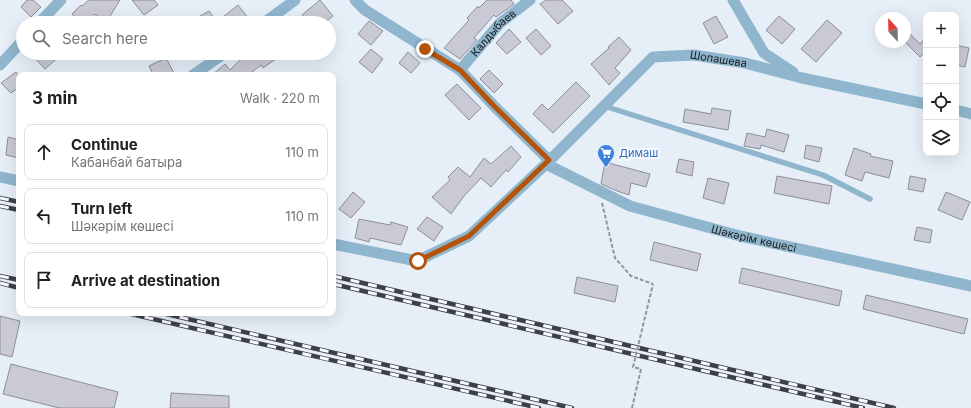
<!DOCTYPE html>
<meta charset="utf-8">
<style>
:root{--surface:#fff;--page:#f6f6f6;--text:#202124;--muted:#757577;--line:#e0e0e0}
body{margin:0;font-family:Inter,sans-serif;background:var(--page);color:var(--text)}
.controls{position:absolute;right:12px;top:12px;display:grid;overflow:hidden;border-radius:8px;box-shadow:0 4px 16px #0002}
.controls button{width:36px;height:36px;display:grid;place-items:center;padding:0;border:0;border-bottom:1px solid var(--line);background:var(--surface);color:var(--text);font:20px sans-serif}
.compass{position:absolute;left:875px;top:12px;width:36px;height:36px;border-radius:50%;background:var(--surface);box-shadow:0 4px 16px #0002;rotate:338deg}
.stop{position:absolute;width:12px;height:12px;margin:-9px;border:3px solid #b45309;border-radius:50%;background:#fff}
.stop.end{background:#b45309;border-color:#fff;box-shadow:0 1px 4px #0008}
.list{margin:0;padding:0;list-style:none}
h2{display:flex;justify-content:space-between;align-items:center;height:52px;margin:0;padding:0 16px;font-size:17px}
h2 small{font-size:13px;font-weight:400;color:var(--muted)}
.list li{display:grid;grid-template-columns:26px 1fr auto;gap:12px;align-items:center;box-sizing:border-box;height:56px;margin:0 8px 8px;padding:0 8px;border:1px solid var(--line);border-radius:8px}
.list b{display:block;font-size:15px;white-space:nowrap}
.list p{margin:0;font-size:13px;white-space:nowrap;color:var(--muted)}
.list em{font-size:13px;font-style:normal;color:var(--muted)}
.icon{flex:none;width:22px;height:22px;fill:none;stroke:currentColor;stroke-width:2;stroke-linecap:round;stroke-linejoin:round}
.map{position:relative;flex:none;width:971px;height:408px;overflow:hidden}
.search{position:absolute;background:var(--surface);box-shadow:0 4px 16px #0002;left:16px;top:16px;width:320px;height:44px;display:flex;align-items:center;gap:10px;box-sizing:border-box;padding:0 14px;border-radius:22px;color:var(--muted);font-size:15px}
.panel{position:absolute;background:var(--surface);box-shadow:0 4px 16px #0002;left:16px;top:72px;width:320px;height:244px;border-radius:8px}
.map>svg:first-child{display:block}
</style>
<div class="map">
<svg width="971" height="408" viewBox="0 0 971 408">
<rect width="100%" height="100%" fill="#e6eef8"/>
<!-- building -->
<g fill="#c9cad5" stroke="#8d8e99">
<polygon points="27,0 33,0 41,7 31,17 21,7"/>
<polygon points="89,0 120,0 109,18 114,23 103,23 95,14 88,23 67,23 74,16 72,14 81,5 82,6"/>
<polygon points="132,0 154,0 158,5 144,15"/>
<polygon points="320,0 333,16 324,23 307,23 302,15"/>
<polygon points="487,0 511,0 514,4 496,17 494,15 474,38 477,40 460,59 444,48 469,20 467,18 478,6 479,8"/>
<polygon points="546,0 562,0 573,11 558,24 540,4"/>
<polygon points="238,5 252,23 188,23 209,11 217,22"/>
<polygon points="716,16 728,37 714,44 703,23"/>
<polygon points="779,16 795,29 782,44 766,30"/>
<polygon points="827,20 842,33 816,62 801,49"/>
<polygon points="369,21 383,31 371,45 358,34"/>
<polygon points="509,29 521,42 507,54 496,43"/>
<polygon points="536,29 551,46 541,55 526,38"/>
<polygon points="905,29 920,44 926,37 926,51 920,57 905,42"/>
<polygon points="619,37 631,50 615,68 620,73 609,85 591,64 609,48 608,47"/>
<polygon points="956,45 969,48 965,67 956,65"/>
<polygon points="371,49 383,59 372,73 359,62"/>
<polygon points="408,52 420,63 411,73 399,63"/>
<polygon points="30,53 63,53 45,69"/>
<polygon points="247,53 284,53 263,68 261,65 248,75 212,75 225,64 230,70"/>
<polygon points="166,58 175,75 153,75 149,66"/>
<polygon points="489,70 503,84 494,93 480,79"/>
<polygon points="16,72 19,76 19,87 11,93 1,83"/>
<polygon points="576,82 590,96 553,133 533,114 542,104 548,110"/>
<polygon points="457,84 481,108 469,120 445,95"/>
<polygon points="712,108 731,111 728,130 683,122 685,109 711,114"/>
<polygon points="767,129 789,135 784,152 761,145 760,149 744,146 747,133 765,137"/>
<polygon points="8,137 19,140 19,158 6,155"/>
<polygon points="806,145 822,148 819,162 804,158"/>
<polygon points="511,146 521,157 508,172 506,170 491,187 481,178 464,196 451,214 432,197 450,180 448,177 458,167 470,177 484,158 491,164"/>
<polygon points="854,148 871,154 870,156 893,161 889,178 865,172 862,181 845,175"/>
<polygon points="679,159 694,162 692,176 676,172"/>
<polygon points="605,162 650,174 646,187 631,183 629,195 617,191 601,184"/>
<polygon points="777,176 832,186 829,204 774,193"/>
<polygon points="910,176 926,179 923,192 908,189"/>
<polygon points="708,178 729,183 724,204 703,198"/>
<polygon points="353,192 365,202 351,218 339,209"/>
<polygon points="946,192 970,202 962,220 938,210"/>
<polygon points="427,217 443,227 434,241 417,229"/>
<polygon points="359,219 390,225 391,222 408,227 401,245 370,238 369,242 355,238"/>
<polygon points="917,227 932,230 930,243 914,240"/>
<polygon points="654,242 701,254 697,271 650,260"/>
<polygon points="742,268 842,291 839,306 739,283"/>
<polygon points="577,277 618,286 615,302 574,293"/>
<polygon points="866,295 968,319 964,334 863,309"/>
<polygon points="0,316 20,321 12,357 0,354"/>
<polygon points="11,364 118,392 114,408 59,408 3,394"/>
<polygon points="171,393 229,396 229,408 170,408"/>
</g>
<g fill="none" stroke-linecap="round" stroke-linejoin="round">
<!-- path -->
<polyline stroke="#90969d" stroke-width="2" stroke-dasharray="4 2" stroke-linecap="butt" points="602,203 615,258 631,276 653,284"/>
<!-- lane -->
<polyline stroke="#8fb6cd" stroke-width="5.5" points="604,106 823,175 870,199"/>
<!-- street -->
<g stroke="#8fb6cd" stroke-width="11">
<polyline points="355,0 365,10 460,70 495,107 549,160"/>
<polyline points="733,0 764,53 793,72"/>
<polyline points="39,23 61,0"/>
<polyline points="264,23 295,0"/>
<polyline points="0,65 23,40"/>
<path id="s1" d="M460,70L500,23L530,0"/>
<polyline points="193,75 225,53"/>
<polyline points="956,110 971,114"/>
<path id="s2" d="M546,164L630,206L740,236L971,286"/>
<polyline points="0,177 19,181"/>
<path id="s3" d="M333,244L417,261L469,236L546,164L653,57L694,55L745,63L802,78L926,104"/>
</g>
<defs>
<g id="rail">
<polyline points="0,198 19,202"/>
<polyline points="0,206 19,210"/>
<polyline points="0,276 19,280"/>
<polyline points="333,276 894,408"/>
<polyline points="0,283 19,288"/>
<polyline points="333,284 863,408"/>
<polyline points="127,313 539,408"/>
<polyline points="162,313 572,408"/>
</g>
</defs>
<!-- rail casing -->
<use href="#rail" stroke="#3d4045" stroke-width="4.5"/>
<!-- rail -->
<use href="#rail" stroke="#f8fbff" stroke-width="3" stroke-dasharray="9" stroke-linecap="butt"/>
<!-- path-bridge -->
<polyline stroke="#90969d" stroke-width="2" stroke-dasharray="4 2" stroke-linecap="butt" points="632,408 641,369 633,367 653,284"/>
</g>
<g fill="none" stroke-linecap="round" stroke-linejoin="round">
<!-- route -->
<polyline stroke="#b45309" stroke-width="5" points="418,261 469,236 549,160 495,107 460,70 425,49"/>
</g>
<!-- icons -->
<defs>
<symbol id="supermarket-pin" viewBox="-11 -11 22 30"><path d="M0 17L-7.5 6A9.5 9.5 0 1 1 7.5 6Z" fill="#3f7fe0" stroke="#f8fbff"/><path d="M-6-5.5h2.5l.6 2H6L4.5 2H-2.5L-4.4-4H-6ZM-1.5 3.2a1.3 1.3 0 1 0 .1 0ZM3 3.2a1.3 1.3 0 1 0 .1 0Z" fill="#fff"/></symbol>
</defs>
<g fill-rule="evenodd">
<use href="#supermarket-pin" x="596" y="143" width="20" height="27"/>
</g>
<g text-anchor="middle" dominant-baseline="central" stroke-width="4" stroke-linejoin="round" paint-order="stroke">
<!-- street labels -->
<g font-size="11" fill="#181b1e" stroke="#f8fbff">
<text stroke="none"><textPath href="#s1" startOffset="50">Калдыбаев</textPath></text>
<text stroke="none"><textPath href="#s3" startOffset="466">Шопашева</textPath></text>
<text stroke="none"><textPath href="#s2" startOffset="222">Шәкәрім көшесі</textPath></text>
</g>
<!-- shop labels -->
<g font-size="11" fill="#366cbe" stroke="#f8fbff" text-anchor="start">
<text x="619" y="153">Димаш</text>
</g>
</g>
</svg>
<div class="controls">
<button>+</button>
<button>−</button>
<button><svg class="icon" aria-label="locate" viewBox="0 0 24 24"><circle cx="12" cy="12" r="6"/><path d="M12 2v4M12 18v4M2 12h4M18 12h4"/></svg></button>
<button><svg class="icon" aria-label="layers" viewBox="0 0 24 24"><path d="M12 4l9 5-9 5-9-5zM3 14l9 5 9-5"/></svg></button>
</div>
<svg class="compass" viewBox="-18 -18 36 36"><path d="M0-13l5 13h-10z" fill="#e53935"/><path d="M0 13l5-13h-10z" fill="#757577"/></svg>
<div class="stop" style="left:418px;top:261px"></div>
<div class="stop end" style="left:425px;top:49px"></div>
<div class="search"><svg class="icon" aria-label="search" viewBox="0 0 24 24"><circle cx="10" cy="10" r="6"/><path d="M15 15l6 6"/></svg>Search here</div>
<section class="panel">
<h2>3 min<small>Walk · 220 m</small></h2>
<ul class="list">
<li><svg class="icon" aria-label="ahead" viewBox="0 0 24 24"><path d="M12 20V5M6 11l6-6 6 6"/></svg><div><b>Continue</b><p>Кабанбай батыра</p></div><em>110 m</em></li>
<li><svg class="icon" aria-label="left" viewBox="0 0 24 24"><path d="M17 20v-9H6M10 6l-5 5 5 5"/></svg><div><b>Turn left</b><p>Шәкәрім көшесі</p></div><em>110 m</em></li>
<li><svg class="icon" aria-label="arrive" viewBox="0 0 24 24"><path d="M6 21V4h12l-3 4 3 4H6"/></svg><div><b>Arrive at destination</b></div></li>
</ul>
</section>
</div>
